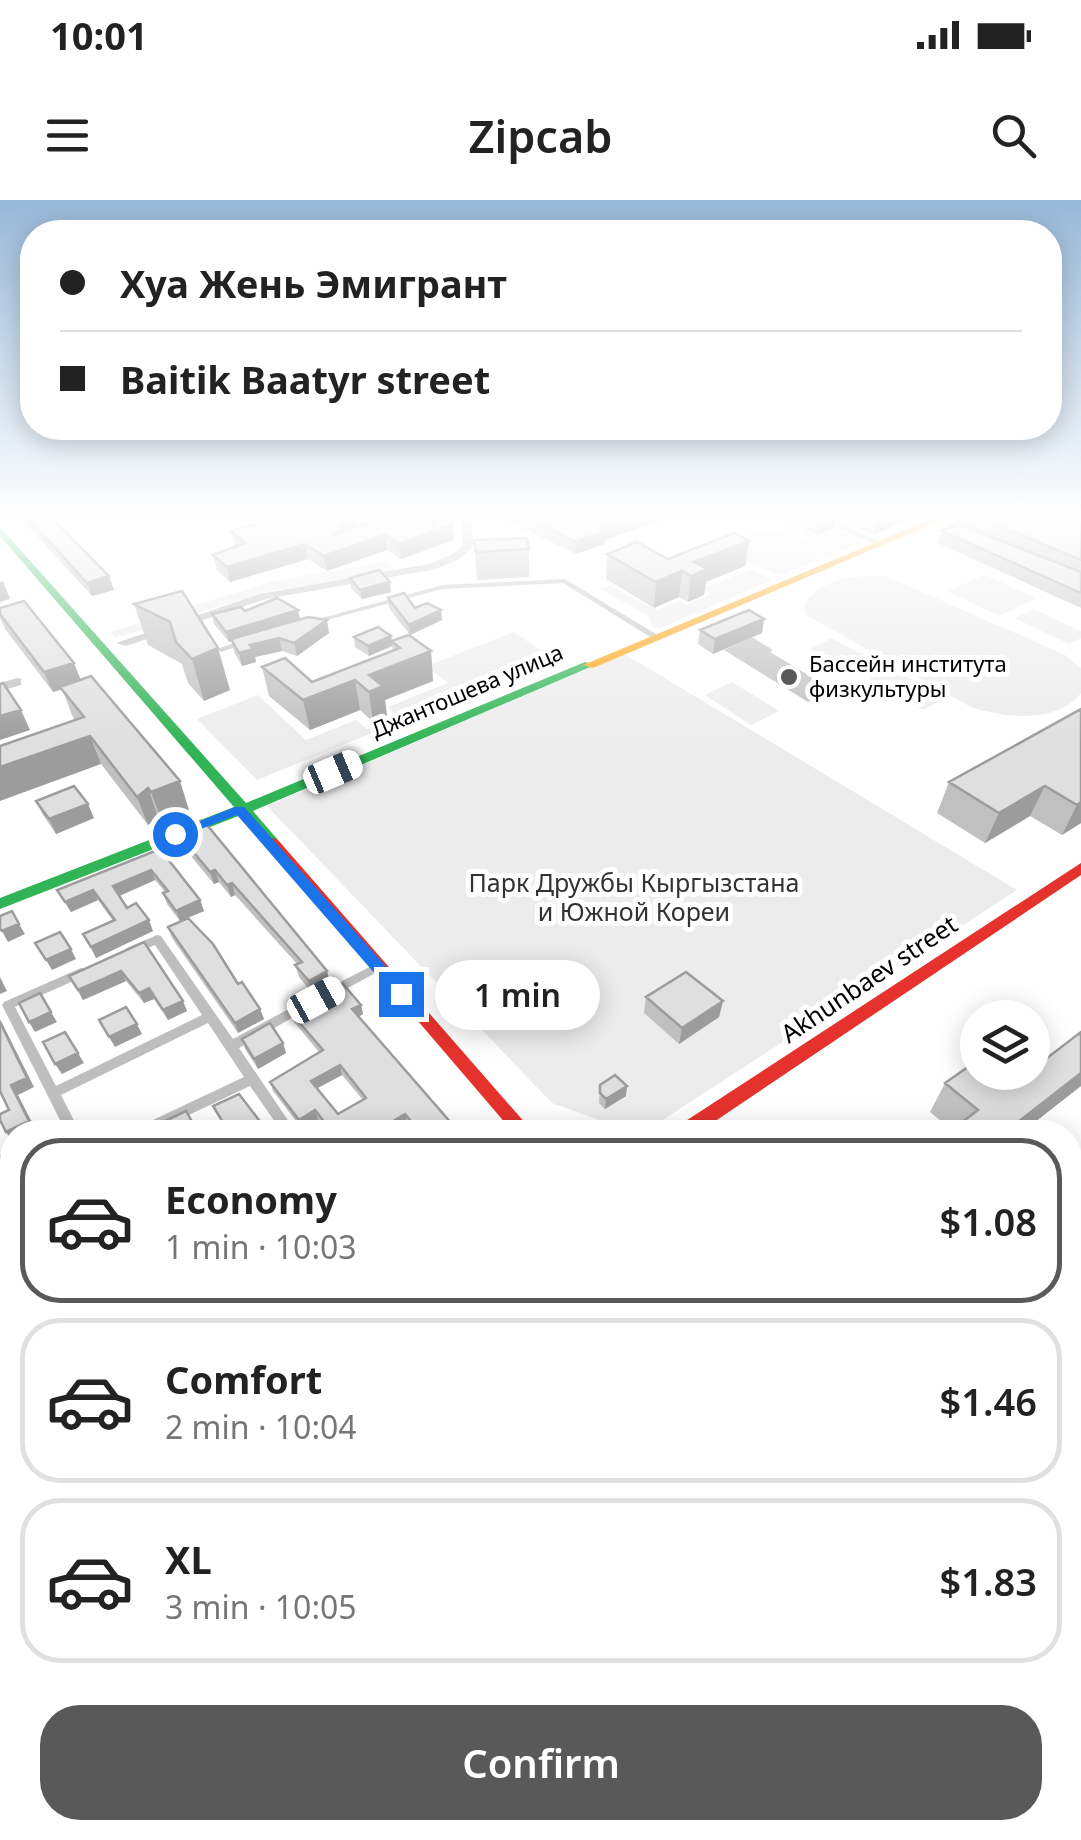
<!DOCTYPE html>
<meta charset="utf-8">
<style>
body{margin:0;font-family:"Noto Sans",sans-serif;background:#f2f2f2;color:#222;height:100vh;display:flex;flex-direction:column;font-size:38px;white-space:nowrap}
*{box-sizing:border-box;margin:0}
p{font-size:32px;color:#767676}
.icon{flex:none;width:55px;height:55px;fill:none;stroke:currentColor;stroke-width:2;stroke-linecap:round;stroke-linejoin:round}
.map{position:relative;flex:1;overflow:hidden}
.details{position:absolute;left:0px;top:920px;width:1082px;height:720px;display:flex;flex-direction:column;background:#fff;border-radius:40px 40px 0 0;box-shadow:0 5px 25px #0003}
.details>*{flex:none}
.hud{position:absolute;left:20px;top:20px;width:1042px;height:220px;border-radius:40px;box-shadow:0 5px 25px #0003;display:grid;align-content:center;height:220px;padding:0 40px;background:#fff}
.fabs{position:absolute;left:960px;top:800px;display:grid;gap:20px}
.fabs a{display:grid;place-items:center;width:90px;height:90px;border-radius:50%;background:#fff;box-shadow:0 5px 25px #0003;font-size:50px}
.end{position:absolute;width:45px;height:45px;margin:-22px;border:12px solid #1a73e8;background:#fff;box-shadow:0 0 0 5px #fff}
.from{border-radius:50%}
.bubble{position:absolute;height:70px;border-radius:35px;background:#fff;box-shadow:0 5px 25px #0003;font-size:32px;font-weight:600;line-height:70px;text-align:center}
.car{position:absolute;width:30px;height:60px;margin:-30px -15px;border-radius:12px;box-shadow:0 0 8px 2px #0007;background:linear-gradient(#fff 24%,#345 0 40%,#fff 0 76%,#345 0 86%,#fff 0)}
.hud b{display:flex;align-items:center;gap:35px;height:95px;font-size:38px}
.hud b+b{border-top:2px solid #e0e0e0}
.hud i{width:25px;height:25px;background:#222}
ul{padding:18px 0 0;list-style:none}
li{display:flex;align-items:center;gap:30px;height:165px;margin:0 20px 15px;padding:0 20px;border:5px solid #e0e0e0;border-radius:40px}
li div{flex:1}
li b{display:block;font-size:38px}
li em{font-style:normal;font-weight:600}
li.selected{border-color:#595959}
li>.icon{width:90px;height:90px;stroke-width:1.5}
.cta{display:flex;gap:20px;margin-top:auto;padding:20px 40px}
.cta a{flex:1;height:115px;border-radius:40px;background:#595959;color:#fff;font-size:40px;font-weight:600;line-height:115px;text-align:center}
.status{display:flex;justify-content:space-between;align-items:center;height:70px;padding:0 50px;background:#fff;direction:ltr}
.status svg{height:28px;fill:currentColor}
header{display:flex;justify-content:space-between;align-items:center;height:130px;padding:0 40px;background:#fff;font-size:45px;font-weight:600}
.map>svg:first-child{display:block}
.green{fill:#ececec}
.water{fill:#bfbfbf}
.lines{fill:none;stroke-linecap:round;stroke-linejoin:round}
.canal{fill:#bfbfbf;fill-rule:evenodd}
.street{fill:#bebebe;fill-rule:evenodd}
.fast{fill:#30b455;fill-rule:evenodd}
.slow{fill:#ff9f0a;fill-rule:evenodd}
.jam{fill:#e5322d;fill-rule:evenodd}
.wall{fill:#c0c0c0;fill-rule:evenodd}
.shaded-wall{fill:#9c9c9c}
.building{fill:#dfdfdf;stroke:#9c9c9c;stroke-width:2.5;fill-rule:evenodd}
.route{fill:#1a73e8}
.poi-dot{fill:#595959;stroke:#fff;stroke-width:4}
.labels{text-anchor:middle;stroke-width:10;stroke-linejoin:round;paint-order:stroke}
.far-poi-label{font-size:22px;fill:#000;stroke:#fff;text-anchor:start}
.far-street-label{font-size:22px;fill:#000;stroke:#fff}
.park-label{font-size:25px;fill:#333;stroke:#fff}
.street-label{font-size:25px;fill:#000;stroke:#fff}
</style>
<div class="status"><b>10:01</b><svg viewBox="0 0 49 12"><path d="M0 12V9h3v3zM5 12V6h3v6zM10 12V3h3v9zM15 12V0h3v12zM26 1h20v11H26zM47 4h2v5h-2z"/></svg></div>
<header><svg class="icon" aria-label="menu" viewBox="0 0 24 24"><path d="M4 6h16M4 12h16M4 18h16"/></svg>Zipcab<svg class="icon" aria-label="search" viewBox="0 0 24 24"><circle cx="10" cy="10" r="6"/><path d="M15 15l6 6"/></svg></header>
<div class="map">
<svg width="1081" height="1640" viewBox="0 0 1081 1640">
<rect width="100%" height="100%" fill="#fff"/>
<path class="green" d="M 812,316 L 864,342 L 781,375 L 739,358 L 732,339 L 770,330 L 821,344 L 779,322 L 816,337 L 832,329 Z
M 384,362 L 399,372 L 270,391 L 115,438 L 110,432 L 274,381 Z
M 752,369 L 773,380 L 663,427 L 653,428 L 648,416 L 599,388 L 610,386 L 657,410 L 680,400 L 687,405 L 710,394 L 702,389 Z
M 985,375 L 1036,398 L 999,416 L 947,391 Z
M 886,376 L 1065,455 L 1081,468 L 1081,493 C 1057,524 1004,518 971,507 L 806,415 L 804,405 C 822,377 856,375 886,376 Z
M 1034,409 L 1081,431 L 1081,438 L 1069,444 L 1015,418 Z
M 514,432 L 553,459 L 257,580 L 197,519 L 258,495 L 306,540 L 356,520 L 367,529 L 397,517 L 388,507 L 448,483 L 427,466 Z
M 831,438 L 883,465 L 862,476 L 810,449 Z
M 623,453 L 1017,690 L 644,932 L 632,932 L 552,903 L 267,606 Z
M 892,469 L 946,498 L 923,510 L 870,479 Z
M 732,482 L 779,511 L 751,525 L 705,495 Z
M 1070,1199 L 1081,1209 L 1081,1424 L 1070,1412 Z
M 921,1628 L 1009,1628 L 1019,1640 L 910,1640 Z"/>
<path class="water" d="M 752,437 L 773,450 L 770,452 L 833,490 L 808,502 L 724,450 Z"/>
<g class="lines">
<path class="canal" d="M 461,315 L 471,315 L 473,346 L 461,358 L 436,369 L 266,399 L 126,446 L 116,443 L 260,394 L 429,364 L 453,354 L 463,345 Z
M 17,478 L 21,479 L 21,485 L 0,491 L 0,483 Z"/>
<path class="street" d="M 813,315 L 823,315 L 886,345 L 879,347 Z
M 1078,315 L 1081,315 L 1081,319 L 1063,328 L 1056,326 Z
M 565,379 L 659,436 L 652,438 L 563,383 L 442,389 L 308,425 L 304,423 L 442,385 Z
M 243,440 L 250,442 L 221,452 L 217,449 Z
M 157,735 L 161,736 L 233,839 L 298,804 L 306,804 L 308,807 L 306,810 L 239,848 L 296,932 L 282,932 L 250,886 L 153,932 L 134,932 L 136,928 L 244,877 L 208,823 L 61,895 L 80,932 L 66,932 L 2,805 L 4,802 L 81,768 L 89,768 L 91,771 L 89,774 L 15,807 L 56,886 L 202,815 L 155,745 L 131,755 L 125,751 L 127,748 Z
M 377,763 L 381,764 L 383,767 L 381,770 L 333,796 L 325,796 L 323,793 L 325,790 Z
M 12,950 L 12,962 L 0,968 L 0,955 Z
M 0,1236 L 6,1238 L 12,1255 L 12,1288 L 6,1285 L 0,1269 Z"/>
<path class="fast" d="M 0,327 L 246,603 L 585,462 L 595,465 L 253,611 L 278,640 L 278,646 L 268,646 L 241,615 L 0,709 L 0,698 L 234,607 L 0,336 Z"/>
<path class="slow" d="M 941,315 L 954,315 L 593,468 L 583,465 Z"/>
<path class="jam" d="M 273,638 L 278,640 L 533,932 L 513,932 L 268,646 L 266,643 Z
M 1081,663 L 1081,675 L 699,932 L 676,932 L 678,926 Z
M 12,1393 L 12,1422 L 0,1428 L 0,1399 Z
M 1070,1544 L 1081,1549 L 1081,1585 L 1070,1580 Z"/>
</g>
<path class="wall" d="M 18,315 L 49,315 L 114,390 L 92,396 Z
M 259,315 L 361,315 L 352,329 L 453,340 L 401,359 L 387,350 L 327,371 L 308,359 L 230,382 L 217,370 L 213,355 L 235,346 L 231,331 L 261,322 Z
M 508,315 L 675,315 L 605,340 L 604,344 L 576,354 L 508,321 Z
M 772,315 L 919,315 L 873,335 L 835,317 L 833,329 L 816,335 Z
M 955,315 L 1073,315 L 1067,318 L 1076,324 L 1081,315 L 1081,408 L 938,343 L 942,331 L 1014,346 L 953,320 Z
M 474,340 L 529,349 L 529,377 L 477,380 Z
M 749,341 L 745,366 L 706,382 L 704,395 L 688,402 L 679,397 L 654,408 L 606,379 L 607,354 L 668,359 Z
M 350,378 L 390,382 L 391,392 L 362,399 L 351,388 Z
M 182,391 L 230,490 L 204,501 L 188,483 L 182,464 L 148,445 L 134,404 Z
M 388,398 L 415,408 L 441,410 L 442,420 L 410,435 L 389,408 Z
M 0,408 L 80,480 L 189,610 L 162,621 L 158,617 L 148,625 L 101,564 L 72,515 L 62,489 L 53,492 L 5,429 L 0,418 Z
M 298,410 L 300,420 L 329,433 L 297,456 L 282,451 L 255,457 L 256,462 L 242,466 L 234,452 L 232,441 L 229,442 L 214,424 L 212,414 Z
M 764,419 L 762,433 L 713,454 L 698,444 L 700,430 Z
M 391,436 L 392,441 L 431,451 L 433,481 L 385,500 L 387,516 L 373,522 L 360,510 L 310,530 L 269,496 L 262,467 L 312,482 L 393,451 L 392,446 L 369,456 L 355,447 L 354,437 Z
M 1081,509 L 1081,623 L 1062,635 L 1030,616 L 985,643 L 937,613 L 949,582 Z
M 36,601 L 94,618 L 56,634 L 43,615 Z
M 203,620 L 330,783 L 312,793 L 299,777 L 295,765 L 297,764 L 235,695 L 231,697 L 219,682 L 214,684 L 180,643 L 176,631 Z
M 160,649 L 200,700 L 204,711 L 180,721 L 167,704 L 163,693 L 165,692 L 155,680 L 119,696 L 127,708 L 153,731 L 96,758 L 83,734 L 113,721 L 98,700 L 71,712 L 57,690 Z
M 168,727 L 238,784 L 260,809 L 264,819 L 238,833 L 172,738 Z
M 144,742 L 187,811 L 168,820 L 154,799 L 144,803 L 126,781 L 83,800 L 69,776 Z
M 646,797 L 723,801 L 719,817 L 679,844 L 644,813 Z
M 361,805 L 363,814 L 358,817 L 459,932 L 414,932 L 407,923 L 390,932 L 327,932 L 318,920 L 302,929 L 273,891 L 270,882 L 319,852 L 294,822 L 291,813 ZM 342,875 L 363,900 L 338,914 L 317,888 Z
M 242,839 L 283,843 L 286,853 L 258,869 L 245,849 Z
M 1034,868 L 1081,886 L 1022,932 L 949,932 L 952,930 L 930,912 L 945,883 Z
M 600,885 L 626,896 L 605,909 L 599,903 Z
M 1070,1044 L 1081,1054 L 1081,1124 L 1070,1115 Z"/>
<path class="shaded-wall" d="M 349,315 L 361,315 L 339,349 L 336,334 Z
M 453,315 L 453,340 L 401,359 L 399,344 Z
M 642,315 L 675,315 L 605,340 L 604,344 L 576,354 L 576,342 L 601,329 Z
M 894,315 L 919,315 L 873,335 L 876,322 Z
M 835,317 L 833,329 L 816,335 L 818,323 Z
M 385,335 L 387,350 L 327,371 L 324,356 Z
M 749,341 L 745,366 L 706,382 L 704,395 L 688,402 L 691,376 L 694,362 Z
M 305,344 L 308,359 L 230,382 L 227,367 Z
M 682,371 L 679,397 L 654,408 L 656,382 Z
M 109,376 L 114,390 L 92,396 L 87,383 Z
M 3,381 L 10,399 L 0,402 L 0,382 Z
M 390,382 L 391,392 L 362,399 L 360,390 Z
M 298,410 L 300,420 L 229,442 L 226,432 Z
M 441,410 L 442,420 L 410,435 L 409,425 Z
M 764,419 L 762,433 L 713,454 L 715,439 Z
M 327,420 L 329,433 L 297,456 L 294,443 Z
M 391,436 L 392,446 L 369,456 L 368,446 Z
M 279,438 L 282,451 L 255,457 L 256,462 L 242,466 L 239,453 L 250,445 Z
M 218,448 L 230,490 L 204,501 L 192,459 Z
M 431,451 L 433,481 L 385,500 L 387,516 L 373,522 L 369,492 L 369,475 Z
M 74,463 L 82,483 L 53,492 L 44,472 Z
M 355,480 L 360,510 L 310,530 L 303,500 Z
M 21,510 L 30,530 L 0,540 L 0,516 Z
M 90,536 L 101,564 L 0,601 L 0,567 Z
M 180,581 L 189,610 L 162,621 L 151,592 Z
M 1045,586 L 1030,616 L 985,643 L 999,613 Z
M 148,588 L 158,617 L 148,625 L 137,597 Z
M 1081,602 L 1081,623 L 1062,635 L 1077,605 Z
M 88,604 L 94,618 L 56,634 L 49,619 Z
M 151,670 L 155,680 L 117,697 L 113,686 Z
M 215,670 L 219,682 L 214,684 L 210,672 Z
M 232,683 L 235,695 L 231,697 L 227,685 Z
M 93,690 L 98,700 L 71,712 L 65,702 Z
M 200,700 L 204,711 L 180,721 L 176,711 Z
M 149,720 L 153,731 L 96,758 L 91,747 Z
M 19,724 L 25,734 L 8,742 L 2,731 Z
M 71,749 L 76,759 L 52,770 L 46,760 Z
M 121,771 L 126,781 L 83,800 L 78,790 Z
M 327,771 L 330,783 L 312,793 L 309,781 Z
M 0,777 L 7,791 L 0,794 Z
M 149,788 L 154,799 L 144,803 L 139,793 Z
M 183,801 L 187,811 L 168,820 L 163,810 Z
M 723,801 L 719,817 L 679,844 L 682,828 Z
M 361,805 L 363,814 L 354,819 L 352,809 Z
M 260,809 L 264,819 L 238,833 L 235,823 Z
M 51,812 L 57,822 L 35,832 L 29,822 Z
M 0,819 L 34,887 L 18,895 L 36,930 L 32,932 L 12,932 L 12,941 L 6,932 L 11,885 Z
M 137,824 L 142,834 L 115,847 L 109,837 Z
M 283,843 L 286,853 L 258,869 L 254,859 Z
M 78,853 L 84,863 L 62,874 L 55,864 Z
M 340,865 L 342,875 L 314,890 L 311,881 Z
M 1081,873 L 1081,886 L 1022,932 L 1005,932 Z
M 627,886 L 626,896 L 605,909 L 606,899 Z
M 315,910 L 318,920 L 302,929 L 299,920 Z
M 405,914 L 407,923 L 390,932 L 384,932 L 383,927 Z
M 12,997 L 12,1010 L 0,1017 L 0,1004 Z
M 0,1088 L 5,1093 L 12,1109 L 12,1117 L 0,1091 Z
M 12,1142 L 12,1155 L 0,1162 L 0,1149 Z
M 0,1305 L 7,1324 L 0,1329 Z
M 76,1628 L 103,1628 L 107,1640 L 81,1640 Z
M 269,1628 L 279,1628 L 285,1640 L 274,1640 Z"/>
<path class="building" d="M 25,315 L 49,315 L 109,376 L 87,383 Z
M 271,315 L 349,315 L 336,334 L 392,315 L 418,315 L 433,324 L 433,315 L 452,315 L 452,325 L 399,344 L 385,335 L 324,356 L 305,344 L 227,367 L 213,355 L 245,343 L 231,331 L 276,318 Z
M 519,315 L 642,315 L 601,329 L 605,331 L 576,342 Z
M 800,315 L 832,315 L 835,317 L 818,323 Z
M 860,315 L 894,315 L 876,322 Z
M 974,315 L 1061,315 L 1081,326 L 1081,360 Z
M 958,324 L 1081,372 L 1081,393 L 942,331 Z
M 734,333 L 749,341 L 694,362 L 707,369 L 691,376 L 682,371 L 656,382 L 607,354 L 637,342 L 668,359 Z
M 527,338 L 529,349 L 476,352 L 474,340 Z
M 379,370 L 390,382 L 360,390 L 350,378 Z
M 182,391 L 218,448 L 192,459 L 176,442 L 170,422 L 134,404 Z
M 404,393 L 415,408 L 427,403 L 441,410 L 409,425 L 388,398 Z
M 277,398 L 298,410 L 226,432 L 212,414 L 241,407 L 245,411 Z
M 24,401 L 74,463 L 44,472 L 0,414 L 0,408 Z
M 749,410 L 764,419 L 715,439 L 700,430 Z
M 308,417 L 327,420 L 294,443 L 279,438 L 250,445 L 253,449 L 239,453 L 231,439 Z
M 378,427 L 391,436 L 368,446 L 354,437 Z
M 409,435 L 431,451 L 369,475 L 383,486 L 369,492 L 355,480 L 303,500 L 262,467 L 285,458 L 312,482 L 400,448 L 391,441 Z
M 91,476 L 180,581 L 151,592 L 148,588 L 137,597 L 90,536 L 0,567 L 0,546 L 84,517 L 60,487 Z
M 3,483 L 21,510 L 0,516 L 0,484 Z
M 1081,509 L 1081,602 L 1077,605 L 1045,586 L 999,613 L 949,582 Z
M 74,586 L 88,604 L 49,619 L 36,601 Z
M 203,620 L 327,771 L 309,781 L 295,765 L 302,762 L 232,683 L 227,685 L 215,670 L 210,672 L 176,631 Z
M 160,649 L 200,700 L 176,711 L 163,693 L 168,691 L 151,670 L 113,686 L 127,708 L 136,703 L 149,720 L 91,747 L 83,734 L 115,720 L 93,690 L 65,702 L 57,690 Z
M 12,711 L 19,724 L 2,731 L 0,729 L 0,716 Z
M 188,718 L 213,744 L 238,784 L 242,782 L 260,809 L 235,823 L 168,727 Z
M 60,732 L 71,749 L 46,760 L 35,743 Z
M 144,742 L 183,801 L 163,810 L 149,788 L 139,793 L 121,771 L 78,790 L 69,776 Z
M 686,772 L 723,801 L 682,828 L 646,797 Z
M 343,784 L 361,805 L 352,809 L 459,932 L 420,932 L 405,914 L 383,927 L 387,932 L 332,932 L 315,910 L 299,920 L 270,882 L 323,850 L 291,813 ZM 340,865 L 366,898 L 338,914 L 311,881 Z
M 40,793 L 51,812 L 29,822 L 19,803 Z
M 126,807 L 137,824 L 109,837 L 99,820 Z
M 0,822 L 27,878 L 11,885 L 29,921 L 6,932 L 0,920 L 0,914 L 9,910 L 0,891 Z
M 270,823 L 283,843 L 254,859 L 242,839 Z
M 65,832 L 78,853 L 55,864 L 43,842 Z
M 1081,832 L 1081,873 L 1005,932 L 949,932 L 978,910 L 945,883 L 978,860 L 978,872 L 1032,872 L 1032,867 L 1034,868 Z
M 615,875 L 627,886 L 606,899 L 600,893 L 600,885 Z
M 239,894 L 268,932 L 229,932 L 213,906 Z
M 186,911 L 198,932 L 142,932 Z
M 12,959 L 12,997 L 0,1004 L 0,965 Z
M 1070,1044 L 1081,1054 L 1081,1094 L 1070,1084 Z
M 0,1091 L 12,1117 L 12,1142 L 0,1149 Z
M 12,1171 L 12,1238 L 11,1202 L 2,1178 Z
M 72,1628 L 76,1628 L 81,1640 L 57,1640 Z
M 191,1628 L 269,1628 L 274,1640 L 196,1640 Z
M 842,1628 L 853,1628 L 863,1640 L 831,1640 Z"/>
<linearGradient id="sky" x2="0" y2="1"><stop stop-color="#97b8d8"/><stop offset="0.58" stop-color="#fff"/><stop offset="1" stop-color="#fff" stop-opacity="0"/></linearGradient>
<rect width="1081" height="544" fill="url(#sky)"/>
<path class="route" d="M 235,607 L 244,607 L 407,790 L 407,798 L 396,798 L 237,615 L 180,637 L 168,634 Z"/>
<circle class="poi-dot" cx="789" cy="477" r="10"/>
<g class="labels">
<g class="far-poi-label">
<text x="809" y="472">Бассейн института<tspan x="809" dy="25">физкультуры</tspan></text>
</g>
<g class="far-street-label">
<text transform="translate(467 491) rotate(-23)" y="8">Джантошева улица</text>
</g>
<g class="park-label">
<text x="634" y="692">Парк Дружбы Кыргызстана<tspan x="634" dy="29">и Южной Кореи</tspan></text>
</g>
<g class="street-label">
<text transform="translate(869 779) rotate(-34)" y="9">Akhunbaev street</text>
</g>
</g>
</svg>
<div class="fabs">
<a><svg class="icon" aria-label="layers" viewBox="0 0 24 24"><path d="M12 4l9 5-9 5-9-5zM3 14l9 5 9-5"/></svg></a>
</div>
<i class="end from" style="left:175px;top:634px"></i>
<i class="end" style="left:401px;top:794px"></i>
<div class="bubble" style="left:435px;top:760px;width:165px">1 min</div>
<i class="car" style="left:333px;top:572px;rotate:67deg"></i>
<i class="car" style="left:316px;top:800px;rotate:61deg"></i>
<div class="hud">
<b><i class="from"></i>Хуа Жень Эмигрант</b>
<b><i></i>Baitik Baatyr street</b>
</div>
<section class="details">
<ul>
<li class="selected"><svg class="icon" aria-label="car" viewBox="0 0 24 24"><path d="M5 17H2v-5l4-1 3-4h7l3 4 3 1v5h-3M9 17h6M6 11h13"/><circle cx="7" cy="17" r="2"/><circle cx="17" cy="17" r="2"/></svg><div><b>Economy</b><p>1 min · 10:03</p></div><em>$1.08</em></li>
<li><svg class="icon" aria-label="car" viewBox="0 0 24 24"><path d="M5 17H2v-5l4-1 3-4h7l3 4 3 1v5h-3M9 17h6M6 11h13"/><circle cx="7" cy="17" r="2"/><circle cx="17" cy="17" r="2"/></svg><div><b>Comfort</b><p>2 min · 10:04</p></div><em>$1.46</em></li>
<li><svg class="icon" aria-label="car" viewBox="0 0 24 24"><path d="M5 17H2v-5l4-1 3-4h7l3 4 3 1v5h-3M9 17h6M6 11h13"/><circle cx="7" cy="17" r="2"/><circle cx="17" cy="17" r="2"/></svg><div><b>XL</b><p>3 min · 10:05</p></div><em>$1.83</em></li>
</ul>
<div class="cta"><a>Confirm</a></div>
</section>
</div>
